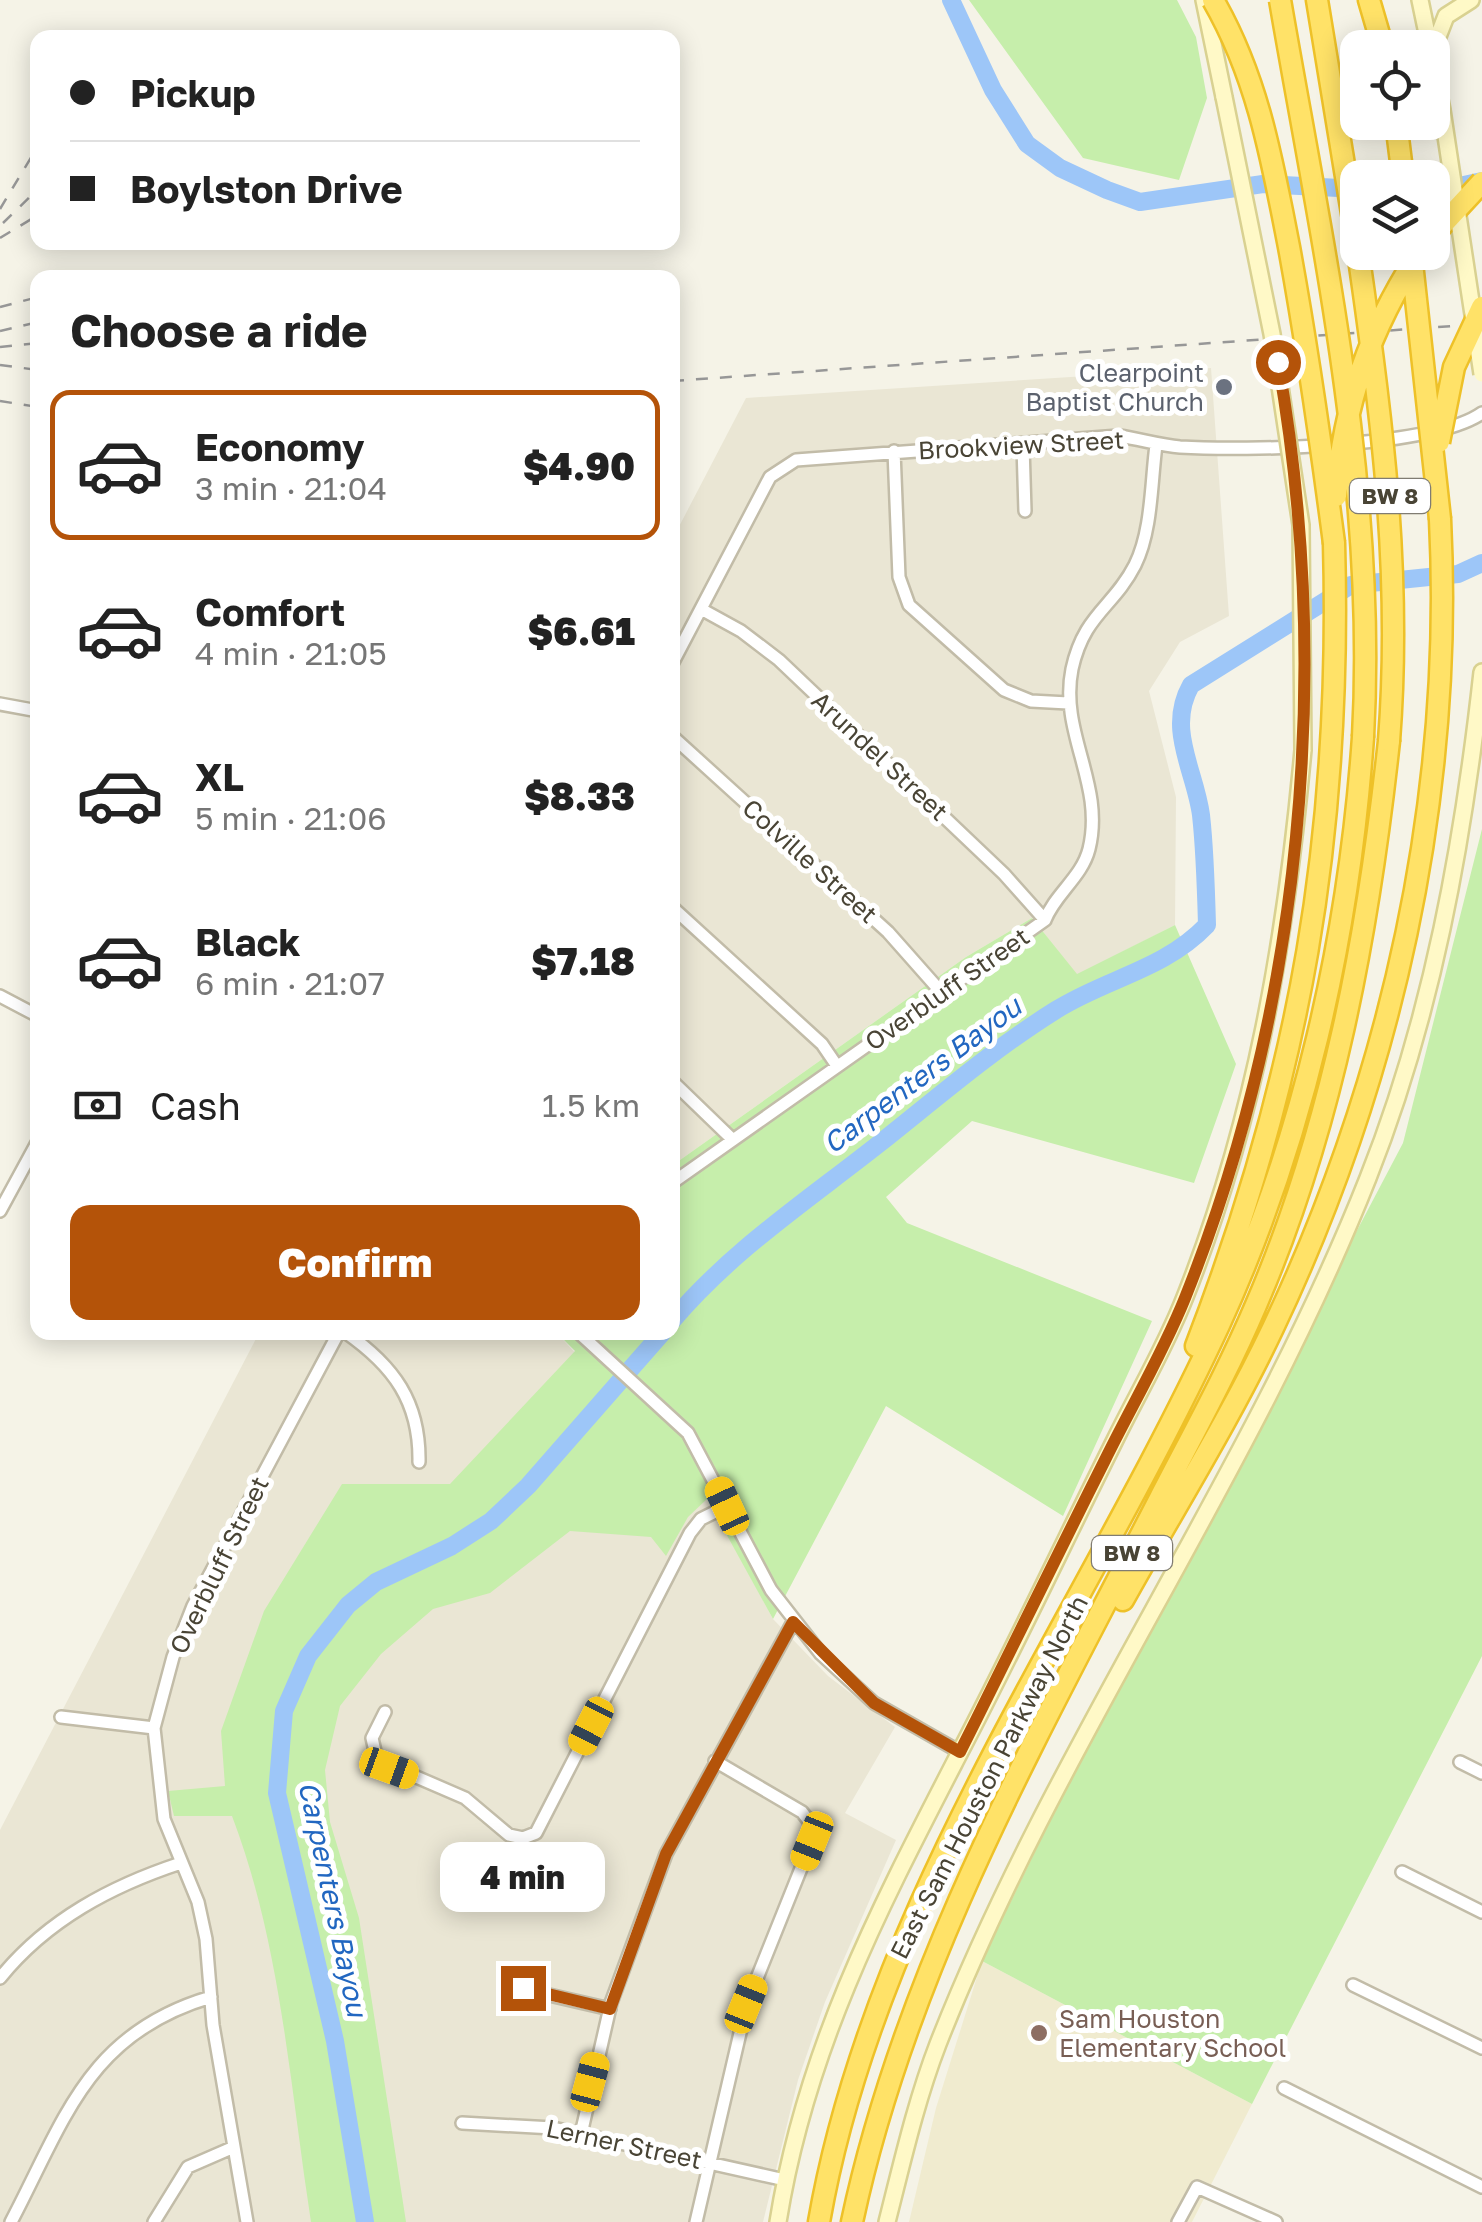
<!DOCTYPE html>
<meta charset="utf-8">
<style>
body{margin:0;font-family:"Golos Text",sans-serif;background:#f6f6f6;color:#222;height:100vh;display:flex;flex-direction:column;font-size:38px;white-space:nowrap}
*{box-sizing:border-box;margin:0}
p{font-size:32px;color:#767676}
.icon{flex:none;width:55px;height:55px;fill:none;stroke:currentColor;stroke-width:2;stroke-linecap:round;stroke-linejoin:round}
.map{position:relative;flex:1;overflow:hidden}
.details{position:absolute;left:30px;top:270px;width:650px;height:1070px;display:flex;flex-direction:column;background:#fff;border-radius:20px;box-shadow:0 5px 25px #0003}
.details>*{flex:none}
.top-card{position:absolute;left:30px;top:30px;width:650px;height:220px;border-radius:20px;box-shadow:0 5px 25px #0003;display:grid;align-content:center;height:220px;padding:0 40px;background:#fff}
.buttons{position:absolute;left:1340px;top:30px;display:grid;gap:20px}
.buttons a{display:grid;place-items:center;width:110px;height:110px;border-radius:20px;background:#fff;box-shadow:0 5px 25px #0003;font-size:50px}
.end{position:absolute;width:45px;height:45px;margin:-22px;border:12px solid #b45309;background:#fff;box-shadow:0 0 0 5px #fff}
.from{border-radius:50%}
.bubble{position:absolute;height:70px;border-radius:20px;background:#fff;box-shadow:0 5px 25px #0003;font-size:32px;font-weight:800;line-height:70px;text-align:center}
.car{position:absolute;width:30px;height:60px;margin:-30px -15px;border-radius:12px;box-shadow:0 0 8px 2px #0007;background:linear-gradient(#f5c518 24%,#345 0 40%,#f5c518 0 76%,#345 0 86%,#f5c518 0)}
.top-card b{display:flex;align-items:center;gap:35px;height:95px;font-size:38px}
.top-card b+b{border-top:2px solid #e0e0e0}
.top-card i{width:25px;height:25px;background:#222}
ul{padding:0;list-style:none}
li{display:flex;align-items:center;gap:30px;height:150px;margin:0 20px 15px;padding:0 20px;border:5px solid transparent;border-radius:20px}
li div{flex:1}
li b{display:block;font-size:38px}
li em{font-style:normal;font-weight:800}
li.current{border-color:#b45309}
li>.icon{width:90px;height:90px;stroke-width:1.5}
h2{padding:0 40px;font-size:45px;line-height:120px}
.pay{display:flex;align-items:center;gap:25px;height:110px;padding:0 40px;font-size:38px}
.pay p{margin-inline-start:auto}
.primary-button{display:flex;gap:20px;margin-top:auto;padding:20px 40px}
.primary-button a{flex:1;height:115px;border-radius:20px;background:#b45309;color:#fff;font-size:40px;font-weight:800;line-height:115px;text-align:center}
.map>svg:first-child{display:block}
.residential{fill:#eae6d4}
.education{fill:#f0ebcf}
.green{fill:#c6eeab}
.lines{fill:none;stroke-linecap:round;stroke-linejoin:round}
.river{stroke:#9dc6f8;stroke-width:18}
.street-casing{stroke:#c2bca8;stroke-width:16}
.secondary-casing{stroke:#d9d191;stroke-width:20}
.highway-casing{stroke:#eec128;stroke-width:25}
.street{stroke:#fff;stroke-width:11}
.secondary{stroke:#fff9c7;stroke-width:15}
.highway{stroke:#ffe268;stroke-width:20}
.rail{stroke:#979797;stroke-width:2.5;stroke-dasharray:12 12;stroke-linecap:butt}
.secondary-bridge-casing{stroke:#d9d191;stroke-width:20;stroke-linecap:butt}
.highway-bridge-casing{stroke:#eec128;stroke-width:25;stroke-linecap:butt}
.secondary-bridge{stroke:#fff9c7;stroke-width:15}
.highway-bridge{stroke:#ffe268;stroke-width:20}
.route{stroke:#b45309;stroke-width:12}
.worship-dot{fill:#6b7280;stroke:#fff;stroke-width:4}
.education-dot{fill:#8d6e63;stroke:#fff;stroke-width:4}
.labels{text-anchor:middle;stroke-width:10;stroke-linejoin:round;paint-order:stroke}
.shield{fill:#fff;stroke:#807c72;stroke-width:2.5}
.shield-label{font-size:22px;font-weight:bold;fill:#494435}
.worship-label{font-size:25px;fill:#5b616d;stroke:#fff;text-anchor:end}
.street-label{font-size:25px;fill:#494435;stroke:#fff}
.education-label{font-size:25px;fill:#785e54;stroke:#fff;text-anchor:start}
.water-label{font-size:28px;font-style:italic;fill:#2267c1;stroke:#fff}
</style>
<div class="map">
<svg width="1482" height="2222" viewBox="0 0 1482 2222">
<rect width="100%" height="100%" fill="#f5f3e7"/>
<path class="residential" d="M 1211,368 L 1229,616 L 1180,642 L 1149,691 L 1176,797 L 1175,925 L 1077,975 L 1032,918 L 966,957 L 673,1165 L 672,540 L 746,398 Z
M 259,1333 L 557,1333 L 708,1498 L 773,1619 L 828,1676 L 895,1727 L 845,1813 L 896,1840 L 825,2002 L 798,2080 L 763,2222 L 0,2222 L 0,1830 Z"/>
<path class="education" d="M 982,1961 L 1252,2104 L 1192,2222 L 909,2222 L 936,2108 Z"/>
<path class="green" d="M 969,0 L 1177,0 L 1196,37 L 1207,98 L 1179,180 L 1083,158 Z
M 1482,829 L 1482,1656 L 1252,2104 L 982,1961 L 1088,1742 L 1403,1143 Z
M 1032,918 L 1077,974 L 1175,925 L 1236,1064 L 1194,1183 L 972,1121 L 886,1197 L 907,1223 L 1152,1321 L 1063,1516 L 886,1406 L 773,1619 L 707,1499 L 688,1517 L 666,1556 L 651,1537 L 570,1531 L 490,1593 L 433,1609 L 381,1654 L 340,1706 L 325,1770 L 330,1822 L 359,1918 L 406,2222 L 311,2222 C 290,2087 281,1944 232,1816 L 174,1816 L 168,1791 L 225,1786 L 221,1731 L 264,1611 L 342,1484 L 450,1484 L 575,1351 L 557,1333 L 672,1332 L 673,1165 L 966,957 Z"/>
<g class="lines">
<path class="river" d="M 951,0 L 993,90 L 1027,144 L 1060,168 L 1107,190 L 1140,202 L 1263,184 L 1358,189
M 1432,192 L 1482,181
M 672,1321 C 732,1250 808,1200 880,1143 C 938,1097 992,1050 1056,1010 C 1107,978 1164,970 1207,925 C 1206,888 1205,851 1201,815 C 1195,770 1166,729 1191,685 L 1351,585 L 1458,574 L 1482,563
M 365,2222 L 335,2041 L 277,1793 L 284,1711 L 308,1656 L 348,1605 L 376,1582 L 452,1546 L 491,1521 L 528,1486 L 663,1332"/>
<g class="street-casing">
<path id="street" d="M 1023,446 L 1025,511
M 894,451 L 899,577 L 909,605 L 1004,690 L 1031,701 L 1068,703
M 701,609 L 741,631 L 779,660 L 1004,874 L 1045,920
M 672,664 L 770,477 L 796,460 L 1119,436 C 1140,439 1159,445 1180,447 C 1243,451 1433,448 1482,413
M 0,704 L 38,711
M 672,736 L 888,932 L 942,993
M 672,907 L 822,1044 L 837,1066
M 0,996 L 38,1016
M 672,1081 L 732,1139
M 672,1183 L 1045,920 C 1055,894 1082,877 1089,849 C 1105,784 1059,733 1072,669 C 1084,614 1113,608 1135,565 C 1152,531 1151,483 1156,445
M 0,1211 L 38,1141
M 345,1332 C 394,1366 420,1402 419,1462
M 578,1332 L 688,1433 L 771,1590 L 821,1654 L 874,1703 L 960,1752
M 385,1712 L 372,1738 L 377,1760 L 465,1798 L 509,1835 L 523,1838 L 536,1833 L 690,1533 L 701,1519 L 727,1506
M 61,1717 L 154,1728
M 1460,1762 L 1482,1773
M 1402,1872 L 1482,1912
M 0,1978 C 47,1920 111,1886 181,1863
M 1353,1985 L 1482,2048
M 523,1989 L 610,2009
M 1284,2088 L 1482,2187
M 462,2123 L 553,2128 L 785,2180
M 581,2134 L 611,2003 L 666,1854 L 793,1622
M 11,2222 C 65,2119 88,2033 211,1997
M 154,2222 L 188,2167 L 234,2147
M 247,2222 L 213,2025 L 206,1939 L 198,1902 L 164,1819 L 154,1728 L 173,1657 L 193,1606 L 339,1332
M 696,2222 L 747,2003 L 812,1841 L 812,1825 L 802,1812 L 715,1761
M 1178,2222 L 1197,2187 L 1276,2222"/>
</g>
<g class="secondary-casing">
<path id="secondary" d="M 1204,0 L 1224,97
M 1420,0 L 1430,48
M 1432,52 L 1446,16 L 1471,0
M 1432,59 L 1442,110
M 778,2222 C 806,2047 880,1907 960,1752 C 1014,1649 1063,1544 1115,1440 C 1138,1393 1166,1346 1185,1297 C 1255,1121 1286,938 1303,750
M 887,2222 C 902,2163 916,2101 938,2044 C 1055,1745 1250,1477 1368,1178 C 1432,1017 1463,844 1482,672"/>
</g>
<g class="highway-casing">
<path id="highway" d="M 1317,0 L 1358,250
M 1369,0 L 1383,48
M 1396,122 L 1403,178
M 1196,1346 C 1301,1074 1342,833 1334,543
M 1123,1600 C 1173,1510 1229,1421 1273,1328 C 1392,1077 1454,797 1440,519
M 819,2222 C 875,1899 1083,1619 1219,1325 C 1303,1142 1349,938 1363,737
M 852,2222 C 907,1963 1040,1732 1160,1498 C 1193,1434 1228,1371 1256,1305 C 1333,1126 1368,934 1389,741"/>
</g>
<use href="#street" class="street"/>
<use href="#secondary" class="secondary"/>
<use href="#highway" class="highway"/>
<path class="rail" d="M 0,209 L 38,146
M 3,223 L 38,189
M 0,238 L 38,215
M 0,307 L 38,297
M 0,331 L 38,322
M 0,347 L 38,343
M 0,365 L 38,370
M 672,381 L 1482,324
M 0,401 L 38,407"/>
<g class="secondary-bridge-casing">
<path id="secondary-bridge" d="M 1224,97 L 1272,334 L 1301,525 L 1303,750
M 1442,110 L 1482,374"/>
</g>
<g class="highway-bridge-casing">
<path id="highway-bridge" d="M 1213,0 C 1258,78 1272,160 1289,247 C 1307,345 1321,444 1334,543
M 1280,0 C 1322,244 1377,489 1363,737
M 1432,236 L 1482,182
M 1358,252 C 1382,416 1402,575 1389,741
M 1412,263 L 1440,519
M 1439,442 L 1454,367 L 1482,307
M 1336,496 C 1344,404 1369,329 1420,252"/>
</g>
<use href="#secondary-bridge" class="secondary-bridge"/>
<use href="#highway-bridge" class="highway-bridge"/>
</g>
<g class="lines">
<path class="route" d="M 523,1988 L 610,2009 L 666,1854 L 793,1622 L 874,1703 L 960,1752 C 1009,1655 1056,1557 1105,1460 C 1131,1407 1163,1353 1185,1298 C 1302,1005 1333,673 1278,362"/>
</g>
<circle class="worship-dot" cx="1224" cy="387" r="10"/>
<circle class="education-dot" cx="1039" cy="2033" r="10"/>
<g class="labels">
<g class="shield">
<rect x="1350" y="479" width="80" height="34" rx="8"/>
<rect x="1092" y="1536" width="80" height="34" rx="8"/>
</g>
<g class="shield-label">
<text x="1390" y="504">BW 8</text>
<text x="1132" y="1561">BW 8</text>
</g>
<g class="worship-label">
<text x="1204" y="382">Clearpoint<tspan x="1204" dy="29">Baptist Church</tspan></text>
</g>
<g class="street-label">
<text transform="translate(1021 445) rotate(-3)" y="9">Brookview Street</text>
<text transform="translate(880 756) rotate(43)" y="9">Arundel Street</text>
<text transform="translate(810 861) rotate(42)" y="9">Colville Street</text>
<text transform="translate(947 989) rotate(-35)" y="9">Overbluff Street</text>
<text transform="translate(219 1565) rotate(-64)" y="9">Overbluff Street</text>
<text transform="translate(989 1777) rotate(-63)" y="9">East Sam Houston Parkway North</text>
<text transform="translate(624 2144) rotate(12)" y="9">Lerner Street</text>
</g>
<g class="education-label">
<text x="1059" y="2028">Sam Houston<tspan x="1059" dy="29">Elementary School</tspan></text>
</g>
<g class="water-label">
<text transform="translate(922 1075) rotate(-37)" y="10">Carpenters Bayou</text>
<text transform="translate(333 1899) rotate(78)" y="10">Carpenters Bayou</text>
</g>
</g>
</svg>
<div class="buttons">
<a><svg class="icon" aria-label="locate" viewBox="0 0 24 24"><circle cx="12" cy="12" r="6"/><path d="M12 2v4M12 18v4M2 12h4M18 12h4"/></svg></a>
<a><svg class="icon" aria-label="layers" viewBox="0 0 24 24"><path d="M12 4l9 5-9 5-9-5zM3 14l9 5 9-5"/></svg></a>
</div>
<i class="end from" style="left:1278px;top:362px"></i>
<i class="end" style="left:523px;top:1988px"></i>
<div class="bubble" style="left:440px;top:1842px;width:165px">4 min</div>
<i class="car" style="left:727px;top:1506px;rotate:335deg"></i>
<i class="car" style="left:591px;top:1726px;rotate:207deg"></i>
<i class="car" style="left:389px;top:1768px;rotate:110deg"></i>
<i class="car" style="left:812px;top:1841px;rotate:202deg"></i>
<i class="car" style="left:746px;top:2004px;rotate:22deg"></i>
<i class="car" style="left:590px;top:2082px;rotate:15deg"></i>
<div class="top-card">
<b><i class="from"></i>Pickup</b>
<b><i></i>Boylston Drive</b>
</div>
<section class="details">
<h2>Choose a ride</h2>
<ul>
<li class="current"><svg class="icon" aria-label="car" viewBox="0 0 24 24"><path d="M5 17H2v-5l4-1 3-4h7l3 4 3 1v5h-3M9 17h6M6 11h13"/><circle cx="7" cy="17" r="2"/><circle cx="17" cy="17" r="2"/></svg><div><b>Economy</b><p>3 min · 21:04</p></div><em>$4.90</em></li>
<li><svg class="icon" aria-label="car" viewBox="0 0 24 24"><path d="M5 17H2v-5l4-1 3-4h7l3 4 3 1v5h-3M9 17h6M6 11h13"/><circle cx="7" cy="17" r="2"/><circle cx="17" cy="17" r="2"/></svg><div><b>Comfort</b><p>4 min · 21:05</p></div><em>$6.61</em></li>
<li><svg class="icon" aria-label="car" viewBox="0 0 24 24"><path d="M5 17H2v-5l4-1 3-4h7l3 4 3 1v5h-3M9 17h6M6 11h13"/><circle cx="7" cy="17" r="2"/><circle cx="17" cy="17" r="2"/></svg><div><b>XL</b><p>5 min · 21:06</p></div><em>$8.33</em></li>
<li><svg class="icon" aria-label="car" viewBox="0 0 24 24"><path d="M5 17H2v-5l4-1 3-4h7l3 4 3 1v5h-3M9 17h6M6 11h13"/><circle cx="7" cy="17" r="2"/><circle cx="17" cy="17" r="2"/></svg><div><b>Black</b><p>6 min · 21:07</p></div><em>$7.18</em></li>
</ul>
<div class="pay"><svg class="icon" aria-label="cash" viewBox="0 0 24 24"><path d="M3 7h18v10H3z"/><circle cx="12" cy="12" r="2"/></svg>Cash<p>1.5 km</p></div>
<div class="primary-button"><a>Confirm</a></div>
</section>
</div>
